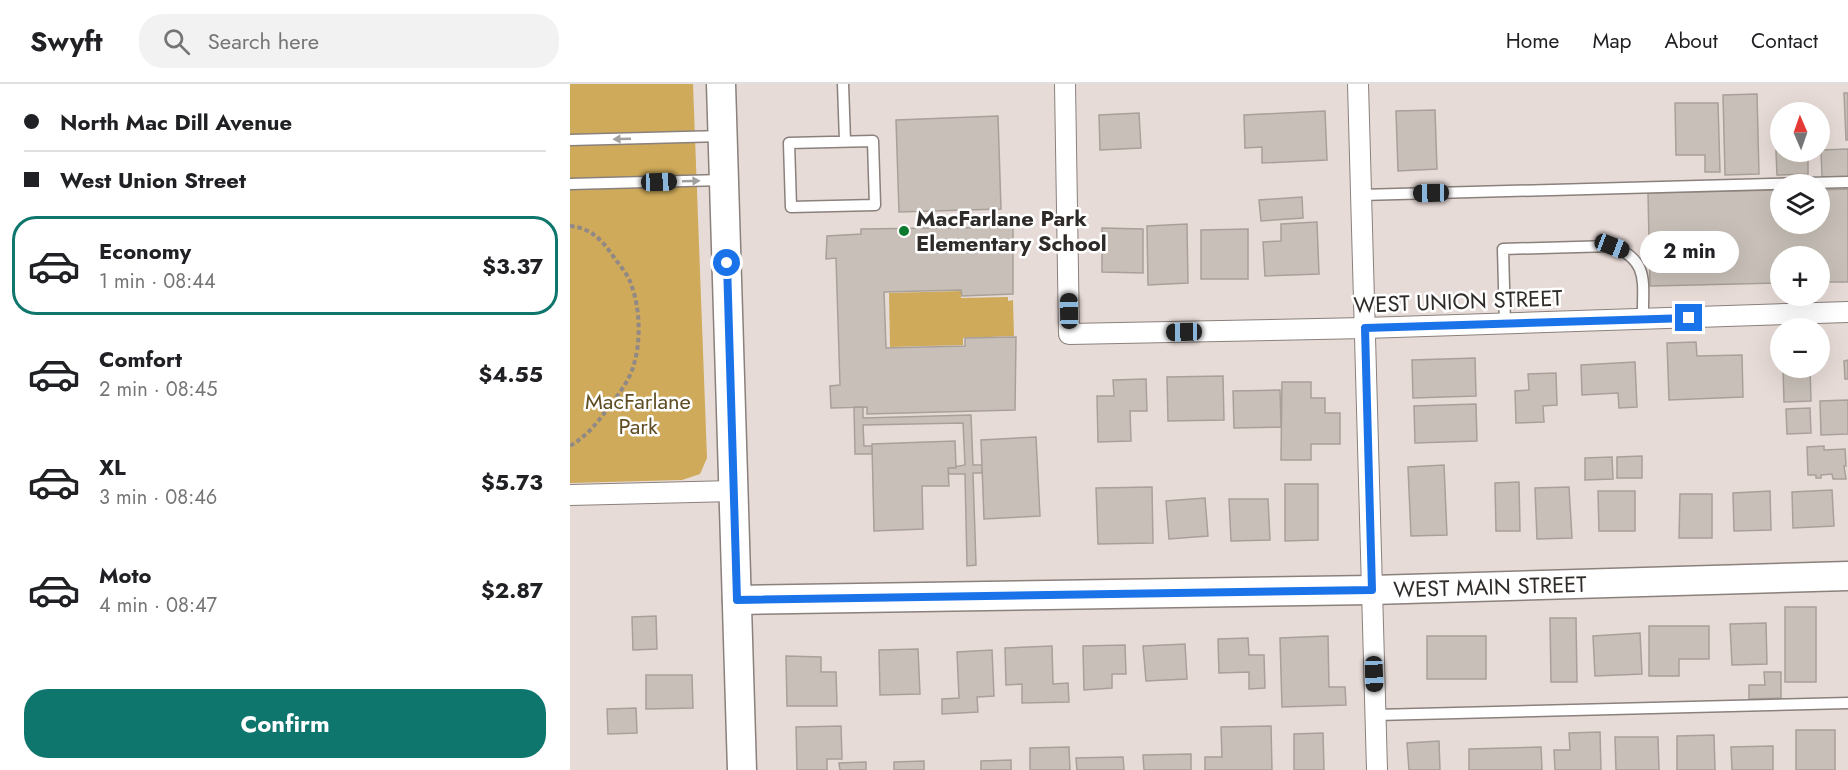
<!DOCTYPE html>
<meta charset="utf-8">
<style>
body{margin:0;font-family:Jost,sans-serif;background:#f2f2f2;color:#202124;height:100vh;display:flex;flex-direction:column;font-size:22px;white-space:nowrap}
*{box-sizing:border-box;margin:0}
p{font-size:20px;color:#757577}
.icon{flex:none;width:33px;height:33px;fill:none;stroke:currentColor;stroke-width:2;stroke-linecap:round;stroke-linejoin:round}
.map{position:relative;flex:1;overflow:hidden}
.details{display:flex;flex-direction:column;background:#fff;width:570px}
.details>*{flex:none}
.guide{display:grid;align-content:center;height:132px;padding:0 24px;background:#fff}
.needle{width:39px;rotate:358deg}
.controls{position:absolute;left:1200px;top:18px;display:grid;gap:12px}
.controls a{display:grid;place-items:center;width:60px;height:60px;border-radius:50%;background:#fff;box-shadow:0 6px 24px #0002;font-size:30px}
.end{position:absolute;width:27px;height:27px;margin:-14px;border:8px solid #1a73e8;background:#fff;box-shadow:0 0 0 3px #fff}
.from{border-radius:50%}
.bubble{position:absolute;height:42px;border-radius:21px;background:#fff;box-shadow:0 6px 24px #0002;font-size:20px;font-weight:700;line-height:42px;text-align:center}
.car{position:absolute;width:18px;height:36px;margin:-18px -9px;border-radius:8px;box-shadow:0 0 4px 2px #0007;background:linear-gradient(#222 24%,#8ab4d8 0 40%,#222 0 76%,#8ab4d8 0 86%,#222 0)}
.guide b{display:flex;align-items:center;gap:21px;height:57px;font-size:22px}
.guide b+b{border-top:2px solid #e0e0e0}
.guide i{width:15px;height:15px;background:#202124}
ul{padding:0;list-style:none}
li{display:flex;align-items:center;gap:18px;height:99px;margin:0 12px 9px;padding:0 12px;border:3px solid transparent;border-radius:24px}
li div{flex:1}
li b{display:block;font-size:22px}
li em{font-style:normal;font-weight:700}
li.selected{border-color:#0f766e}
li>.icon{width:54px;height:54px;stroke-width:1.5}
.cta{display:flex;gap:12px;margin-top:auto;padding:12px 24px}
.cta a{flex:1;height:69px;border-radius:24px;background:#0f766e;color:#fff;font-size:24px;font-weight:700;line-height:69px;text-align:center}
header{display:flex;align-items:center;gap:36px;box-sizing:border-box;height:84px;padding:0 30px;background:#fff;border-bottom:2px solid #e0e0e0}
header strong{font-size:28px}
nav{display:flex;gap:33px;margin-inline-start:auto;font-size:21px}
.search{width:420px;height:54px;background:#f2f2f2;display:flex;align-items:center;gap:15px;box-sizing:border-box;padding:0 21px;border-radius:24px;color:#757577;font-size:22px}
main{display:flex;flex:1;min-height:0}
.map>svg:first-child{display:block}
.green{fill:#cfaa5a}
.building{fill:#c8c0b8;stroke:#a8a099;stroke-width:1.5}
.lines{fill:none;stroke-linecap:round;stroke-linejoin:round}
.lane-casing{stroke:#8a807c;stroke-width:13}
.street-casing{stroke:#8a807c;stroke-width:22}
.secondary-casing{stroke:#8a807c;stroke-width:31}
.path{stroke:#918986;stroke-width:4;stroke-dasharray:4.5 3;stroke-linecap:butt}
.lane{stroke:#fff;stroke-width:10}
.street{stroke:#fff;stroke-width:20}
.secondary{stroke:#fff;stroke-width:28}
.oneway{fill:#a1a09f}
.route{stroke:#1a73e8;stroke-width:8}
.poi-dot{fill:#09792e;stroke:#fff;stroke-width:2}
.labels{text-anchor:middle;stroke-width:5;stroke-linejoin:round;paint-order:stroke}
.poi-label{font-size:22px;font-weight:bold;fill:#2f2b29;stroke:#fff;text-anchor:start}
.street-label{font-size:22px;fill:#2f2b29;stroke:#fff}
.park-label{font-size:22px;fill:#5f4d24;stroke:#fff}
</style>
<header>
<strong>Swyft</strong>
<div class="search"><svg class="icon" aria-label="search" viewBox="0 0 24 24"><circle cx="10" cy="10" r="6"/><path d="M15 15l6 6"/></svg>Search here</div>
<nav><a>Home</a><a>Map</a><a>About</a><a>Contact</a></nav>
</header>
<main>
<section class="details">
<div class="guide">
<b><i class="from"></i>North Mac Dill Avenue</b>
<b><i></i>West Union Street</b>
</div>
<ul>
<li class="selected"><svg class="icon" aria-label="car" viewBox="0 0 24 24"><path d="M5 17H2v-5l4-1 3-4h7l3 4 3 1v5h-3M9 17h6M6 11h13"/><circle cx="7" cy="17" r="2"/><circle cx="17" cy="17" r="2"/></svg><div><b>Economy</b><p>1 min · 08:44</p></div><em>$3.37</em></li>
<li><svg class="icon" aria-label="car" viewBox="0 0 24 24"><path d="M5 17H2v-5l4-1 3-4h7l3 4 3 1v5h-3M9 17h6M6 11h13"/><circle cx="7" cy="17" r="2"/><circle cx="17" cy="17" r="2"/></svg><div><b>Comfort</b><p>2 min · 08:45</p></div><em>$4.55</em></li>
<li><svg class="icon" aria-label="car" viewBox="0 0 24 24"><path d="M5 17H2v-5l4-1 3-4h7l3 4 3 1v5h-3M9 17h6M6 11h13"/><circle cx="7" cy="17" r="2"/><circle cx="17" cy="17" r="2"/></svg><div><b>XL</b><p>3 min · 08:46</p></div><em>$5.73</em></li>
<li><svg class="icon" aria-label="car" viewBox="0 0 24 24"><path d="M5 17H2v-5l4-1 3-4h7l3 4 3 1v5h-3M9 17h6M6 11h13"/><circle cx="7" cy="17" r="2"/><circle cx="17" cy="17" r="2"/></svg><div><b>Moto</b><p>4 min · 08:47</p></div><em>$2.87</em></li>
</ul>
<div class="cta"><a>Confirm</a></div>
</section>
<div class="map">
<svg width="1278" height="686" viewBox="0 0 1278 686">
<rect width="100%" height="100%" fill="#e7dbd7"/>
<path class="green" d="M 0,0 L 123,0 L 137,374 L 130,390 L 112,396 L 0,399 Z
M 391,207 L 391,214 L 438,213 L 438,217 L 443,216 L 444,252 L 393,254 L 393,261 L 320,263 L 319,209 Z"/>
<path class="building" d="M 1274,9 L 1278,9 L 1278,56 L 1276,56 Z
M 1187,10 L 1189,90 L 1155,91 L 1153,11 Z
M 1105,19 L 1148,19 L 1150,88 L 1135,88 L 1135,71 L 1106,71 Z
M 865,26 L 867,85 L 828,87 L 826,27 Z
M 755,27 L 757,76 L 692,79 L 692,63 L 675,64 L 674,31 Z
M 569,29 L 571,64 L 530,66 L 529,31 Z
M 428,32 L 431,125 L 329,128 L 326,36 Z
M 1205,44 L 1210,44 L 1210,68 L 1238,68 L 1238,90 L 1207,91 Z
M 1278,65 L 1278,93 L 1252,93 L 1251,66 Z
M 1278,105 L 1278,198 L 1250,198 L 1250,172 L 1210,172 L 1210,199 L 1080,202 L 1078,109 L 1210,106 L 1210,140 L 1250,140 L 1250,106 Z
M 732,113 L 733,134 L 691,137 L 689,116 Z
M 747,138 L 749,190 L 695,192 L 693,158 L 711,157 L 711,140 Z
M 617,140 L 618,199 L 578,201 L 577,142 Z
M 443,143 L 443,210 L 392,212 L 391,206 L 314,208 L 316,264 L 395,262 L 395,254 L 446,253 L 445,326 L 297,330 L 297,323 L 261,324 L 260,302 L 270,301 L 266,174 L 256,175 L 257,152 L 291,150 L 291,145 Z
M 532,144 L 573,145 L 573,189 L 532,188 Z
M 678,145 L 678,195 L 631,195 L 631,146 Z
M 1126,258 L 1127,272 L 1172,271 L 1173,313 L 1099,316 L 1097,259 Z
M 905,274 L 906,312 L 843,314 L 842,276 Z
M 1278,276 L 1278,295 L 1275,295 L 1274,277 Z
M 1065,278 L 1067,323 L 1049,324 L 1048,309 L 1012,311 L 1011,281 Z
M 1213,284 L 1240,284 L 1241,317 L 1214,318 Z
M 986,289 L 987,321 L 973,322 L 974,338 L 946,339 L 945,307 L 959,306 L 958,290 Z
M 653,292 L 654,336 L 598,337 L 597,293 Z
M 576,295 L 577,327 L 560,327 L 561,357 L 528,358 L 527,312 L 544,312 L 543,296 Z
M 712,298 L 741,298 L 741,314 L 755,314 L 755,329 L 770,329 L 770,360 L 741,360 L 741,376 L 711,376 Z
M 710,306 L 711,343 L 664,344 L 663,307 Z
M 1278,316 L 1278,350 L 1251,351 L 1250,317 Z
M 906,320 L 907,357 L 845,359 L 844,322 Z
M 284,323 L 293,323 L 293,334 L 401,331 L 403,381 L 412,381 L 412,389 L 403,389 L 406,481 L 397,482 L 395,390 L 379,390 L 378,384 L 395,381 L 393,339 L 293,341 L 294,362 L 302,362 L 302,370 L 285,370 Z
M 1240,324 L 1241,349 L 1217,350 L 1216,325 Z
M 466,353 L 470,432 L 414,435 L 411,356 Z
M 385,357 L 386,384 L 378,384 L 379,402 L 352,402 L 353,445 L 304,447 L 302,360 Z
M 1254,362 L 1254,366 L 1275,365 L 1276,382 L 1274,382 L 1276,395 L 1263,395 L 1262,390 L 1251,391 L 1251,394 L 1246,394 L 1246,391 L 1238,391 L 1237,363 Z
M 1072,372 L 1072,394 L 1047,394 L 1047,373 Z
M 1042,373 L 1043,395 L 1015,396 L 1015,374 Z
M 874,381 L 877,451 L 841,452 L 838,383 Z
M 949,398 L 950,447 L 926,447 L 925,399 Z
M 715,400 L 748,400 L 748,456 L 715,457 Z
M 582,403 L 583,459 L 528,460 L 526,404 Z
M 999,403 L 1002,454 L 967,455 L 965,404 Z
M 1262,406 L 1264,442 L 1223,444 L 1222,408 Z
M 1028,407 L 1065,407 L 1065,447 L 1029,447 Z
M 1200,407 L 1201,446 L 1164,447 L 1163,409 Z
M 1110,410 L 1142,410 L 1142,454 L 1109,454 Z
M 635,414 L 638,452 L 599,455 L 596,417 Z
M 659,415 L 698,415 L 700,456 L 661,457 Z
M 1215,523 L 1246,523 L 1246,598 L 1215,598 Z
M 86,532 L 87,565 L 63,566 L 62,533 Z
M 980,534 L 1006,534 L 1007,598 L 981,598 Z
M 1196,539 L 1197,580 L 1162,581 L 1160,540 Z
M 1079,542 L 1139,542 L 1139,575 L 1109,575 L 1109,592 L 1079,592 Z
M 1070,549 L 1072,590 L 1025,592 L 1023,552 Z
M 758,552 L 759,603 L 775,603 L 776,621 L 712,623 L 710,554 Z
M 857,552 L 916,552 L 916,595 L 857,595 Z
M 678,554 L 679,571 L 694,571 L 695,604 L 679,605 L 679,588 L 649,589 L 648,555 Z
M 615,560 L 617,595 L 576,597 L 573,562 Z
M 555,561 L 556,590 L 542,590 L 542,604 L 514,606 L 513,562 Z
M 482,562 L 483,600 L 498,599 L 499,618 L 452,619 L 452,600 L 436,601 L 435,564 Z
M 348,565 L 350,610 L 310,611 L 309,566 Z
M 422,566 L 424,612 L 407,613 L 408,628 L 372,630 L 372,615 L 389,614 L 387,568 Z
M 216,572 L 251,573 L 251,588 L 266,588 L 267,622 L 217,622 Z
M 1194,588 L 1211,588 L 1211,614 L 1179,615 L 1179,601 L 1195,601 Z
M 76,591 L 122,591 L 123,624 L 76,625 Z
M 66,624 L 67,649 L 38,650 L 37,625 Z
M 271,642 L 272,675 L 257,675 L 257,686 L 227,686 L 226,643 Z
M 701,642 L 702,686 L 635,686 L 635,673 L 652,673 L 651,643 Z
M 1226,646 L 1265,646 L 1265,686 L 1226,686 Z
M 1030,648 L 1031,686 L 985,686 L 984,666 L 1000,666 L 999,649 Z
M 753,649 L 754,686 L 724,686 L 724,650 Z
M 1144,651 L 1145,686 L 1107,686 L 1107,652 Z
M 1045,653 L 1088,653 L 1089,686 L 1046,686 Z
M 869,657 L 870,686 L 839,686 L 837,659 Z
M 1203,662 L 1203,686 L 1162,686 L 1161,663 Z
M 499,663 L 500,686 L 460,686 L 460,664 Z
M 971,663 L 972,686 L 899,686 L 899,665 Z
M 621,670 L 621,686 L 574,686 L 573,671 Z
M 553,673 L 554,686 L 507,686 L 506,674 Z
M 441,676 L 441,686 L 411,686 L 411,677 Z
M 354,677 L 354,686 L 324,686 L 324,678 Z
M 296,678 L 296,686 L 270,686 L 269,679 Z"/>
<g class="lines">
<g class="lane-casing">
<path id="lane" d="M 273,0 L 275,57
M 0,56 L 153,52
M 303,57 L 305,121 L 221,123 L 219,59 Z
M 0,100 L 153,96
M 791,111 L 1278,98
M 935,240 L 933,165 L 1042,162 C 1081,177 1072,200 1073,235
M 806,631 L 1278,619"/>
</g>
<g class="street-casing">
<path id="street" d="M 495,0 L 499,250 L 795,244 L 1278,228
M 788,0 L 807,686
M 0,411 L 164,407"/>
</g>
<g class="secondary-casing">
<g id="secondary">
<path d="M 151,0 L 172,686"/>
<path id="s1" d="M 167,516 L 802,506 L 1278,492"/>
</g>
</g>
<path class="path" d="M 0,142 C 21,144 32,156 43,172 C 50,182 59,191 62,203 C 70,225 71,257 64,280 C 60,296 48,311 39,323 C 27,339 17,352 0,362"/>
<use href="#lane" class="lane"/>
<use href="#street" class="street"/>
<use href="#secondary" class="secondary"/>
</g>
<defs><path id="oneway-solid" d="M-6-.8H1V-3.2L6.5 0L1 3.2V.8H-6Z" transform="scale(1.5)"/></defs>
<g class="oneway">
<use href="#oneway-solid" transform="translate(52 55) rotate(178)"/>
<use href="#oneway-solid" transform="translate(121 97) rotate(-2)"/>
</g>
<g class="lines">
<path class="route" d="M 157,179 L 167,516 L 802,506 L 795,244 L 1119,234"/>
</g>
<circle class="poi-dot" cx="334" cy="147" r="6"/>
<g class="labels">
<g class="poi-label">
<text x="346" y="142">MacFarlane Park<tspan x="346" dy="25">Elementary School</tspan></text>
</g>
<g class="street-label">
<text transform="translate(888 217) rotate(-2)" y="8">WEST UNION STREET</text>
<text dy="8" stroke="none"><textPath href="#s1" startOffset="753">WEST MAIN STREET</textPath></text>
</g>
<g class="park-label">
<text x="68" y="325">MacFarlane<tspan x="68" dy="25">Park</tspan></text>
</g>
</g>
</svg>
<div class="controls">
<a><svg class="needle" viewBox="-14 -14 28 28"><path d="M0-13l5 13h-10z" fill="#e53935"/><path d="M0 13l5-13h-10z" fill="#757577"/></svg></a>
<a><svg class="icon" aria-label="layers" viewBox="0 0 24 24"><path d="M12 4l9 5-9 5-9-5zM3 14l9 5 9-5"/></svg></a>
<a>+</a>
<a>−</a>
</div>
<i class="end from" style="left:157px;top:179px"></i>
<i class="end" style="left:1119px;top:234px"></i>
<div class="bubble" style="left:1070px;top:147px;width:99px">2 min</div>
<i class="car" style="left:89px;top:98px;rotate:88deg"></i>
<i class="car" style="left:861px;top:109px;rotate:269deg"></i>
<i class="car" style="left:1042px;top:162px;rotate:111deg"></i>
<i class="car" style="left:499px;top:227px;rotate:359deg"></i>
<i class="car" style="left:614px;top:248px;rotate:269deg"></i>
<i class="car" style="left:804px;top:590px;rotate:178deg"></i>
</div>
</main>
